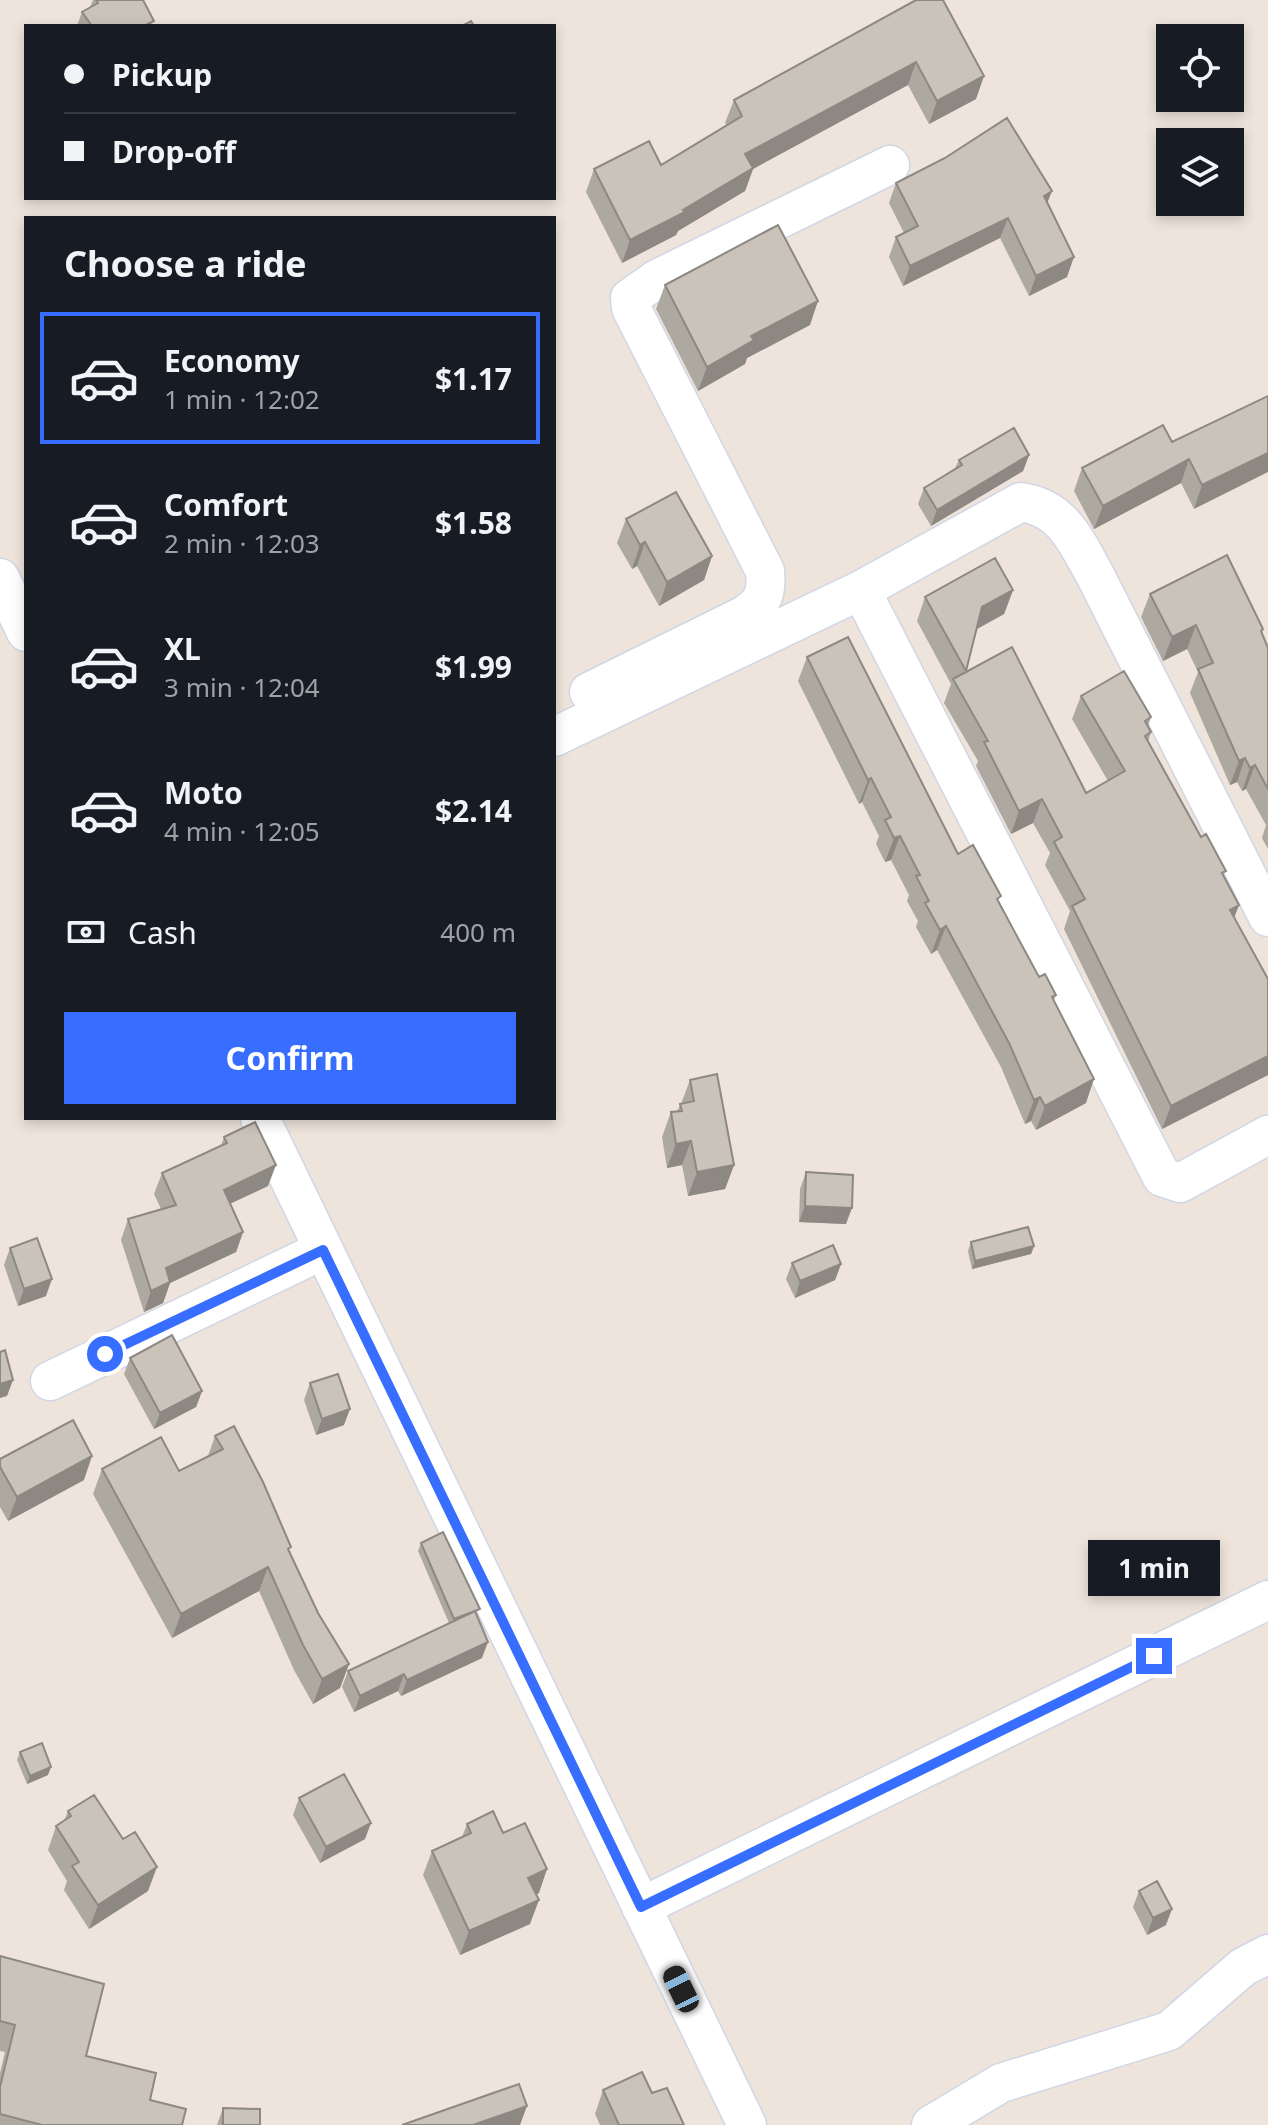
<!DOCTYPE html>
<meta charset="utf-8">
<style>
body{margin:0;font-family:"Noto Sans",sans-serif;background:#242831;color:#f1f3f6;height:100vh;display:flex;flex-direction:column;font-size:30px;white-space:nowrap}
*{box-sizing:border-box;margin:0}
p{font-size:26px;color:#9ea1a6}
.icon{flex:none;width:44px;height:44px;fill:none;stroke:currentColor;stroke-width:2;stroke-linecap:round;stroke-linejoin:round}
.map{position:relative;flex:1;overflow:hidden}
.panel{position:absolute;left:24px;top:216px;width:532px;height:904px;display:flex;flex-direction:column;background:#171b24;border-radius:0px;box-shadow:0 4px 12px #0003}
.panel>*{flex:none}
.hud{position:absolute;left:24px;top:24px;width:532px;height:176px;border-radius:0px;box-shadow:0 4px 12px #0003;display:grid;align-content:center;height:176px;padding:0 40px;background:#171b24}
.buttons{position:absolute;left:1156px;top:24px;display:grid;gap:16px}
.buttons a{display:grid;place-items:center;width:88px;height:88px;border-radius:0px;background:#171b24;box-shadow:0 4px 12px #0003;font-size:40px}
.end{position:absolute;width:36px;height:36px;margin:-18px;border:10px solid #376eff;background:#fff;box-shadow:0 0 0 4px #fff}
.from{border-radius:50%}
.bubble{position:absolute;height:56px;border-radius:0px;background:#171b24;box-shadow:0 4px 12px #0003;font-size:26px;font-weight:700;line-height:56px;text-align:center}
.car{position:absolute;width:24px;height:48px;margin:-24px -12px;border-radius:10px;box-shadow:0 0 6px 2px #0007;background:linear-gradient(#222 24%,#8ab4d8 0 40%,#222 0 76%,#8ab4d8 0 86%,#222 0)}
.hud b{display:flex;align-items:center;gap:28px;height:76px;font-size:30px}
.hud b+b{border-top:2px solid #363941}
.hud i{width:20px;height:20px;background:#f1f3f6}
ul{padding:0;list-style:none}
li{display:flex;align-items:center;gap:24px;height:132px;margin:0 16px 12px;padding:0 24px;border:4px solid transparent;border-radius:0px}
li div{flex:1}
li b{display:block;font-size:30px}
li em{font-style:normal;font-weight:700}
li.current{border-color:#376eff}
li>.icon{width:72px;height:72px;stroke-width:1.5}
h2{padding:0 40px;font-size:36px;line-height:96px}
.pay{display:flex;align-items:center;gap:20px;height:88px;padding:0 40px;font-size:30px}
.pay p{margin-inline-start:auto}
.action{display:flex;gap:16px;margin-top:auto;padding:16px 40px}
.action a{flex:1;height:92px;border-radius:0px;background:#376eff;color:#fff;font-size:32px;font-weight:700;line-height:92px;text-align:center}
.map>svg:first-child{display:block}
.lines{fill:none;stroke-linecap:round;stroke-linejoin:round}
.minor-casing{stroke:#d0d6e5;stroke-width:41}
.minor{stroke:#fff;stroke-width:38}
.wall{fill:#ada8a0}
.shaded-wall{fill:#8d8882}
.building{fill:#c9c3ba;stroke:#8d8882;stroke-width:2}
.route{stroke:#376eff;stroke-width:10}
</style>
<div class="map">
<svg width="1268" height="2125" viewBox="0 0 1268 2125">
<rect width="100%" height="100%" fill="#eee4db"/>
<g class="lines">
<g class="minor-casing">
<path id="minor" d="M 0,578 L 26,632
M 861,590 L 1162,1177 L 1180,1183 L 1268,1135
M 589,692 L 745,615 C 764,602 767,593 765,571 L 631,308 L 630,298 L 657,279 L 890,165
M 554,737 L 861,590 L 1021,502 C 1063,508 1076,541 1095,575 L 1268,917
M 260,1118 L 747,2125
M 50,1381 L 323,1250
M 641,1907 L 1268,1600
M 931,2125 L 1001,2083 L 1169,2031 L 1243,1967 L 1268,1954"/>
</g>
<use href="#minor" class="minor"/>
</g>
<path class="wall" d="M 93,0 L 143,0 L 152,26 L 77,26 L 82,12 L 90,7 Z
M 916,0 L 976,99 L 929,124 L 908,85 L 753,169 L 745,191 L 678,231 L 676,235 L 622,263 L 586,192 L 594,169 L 661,165 L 727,125 L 725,123 L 734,100 Z
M 896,183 L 1047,203 L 1067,277 L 1029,296 L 1000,238 L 903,286 L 889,257 L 896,237 L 904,233 L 889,203 Z
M 665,285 L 810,325 L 747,358 L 745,364 L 698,391 L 656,309 Z
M 1268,396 L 1194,509 L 1181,483 L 1094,529 L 1074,491 L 1082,468 L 1172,442 Z
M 1029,455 L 1023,471 L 931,526 L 918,504 L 924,488 L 955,468 L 959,460 Z
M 626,519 L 712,556 L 704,580 L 659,606 L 637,566 L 632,569 L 617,543 Z
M 1013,590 L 1004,614 L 977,629 L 966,672 L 1086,793 L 1108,781 L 1072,719 L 1081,696 L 1151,717 L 1148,726 L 1151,732 L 1148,742 L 1239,905 L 1234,918 L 1268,979 L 1268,1075 L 1162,1129 L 1064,929 L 1070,911 L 1045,865 L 1050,853 L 1033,823 L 1011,834 L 976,766 L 978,761 L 944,703 L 951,684 L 917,621 L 925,597 Z
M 1150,594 L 1263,629 L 1262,633 L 1268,648 L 1268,849 L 1262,838 L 1266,825 L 1246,789 L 1242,791 L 1237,782 L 1230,785 L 1190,693 L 1198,672 L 1187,649 L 1163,661 L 1141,617 Z
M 807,657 L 958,854 L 999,903 L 1039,977 L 1056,995 L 1054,1000 L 1086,1103 L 1036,1130 L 1031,1121 L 1025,1124 L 1001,1067 L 937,950 L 931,954 L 916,927 L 918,921 L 907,901 L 909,895 L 891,860 L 885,862 L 876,844 L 879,836 L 862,802 L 859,804 L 798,681 Z
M 690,1080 L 734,1165 L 725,1189 L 688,1196 L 682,1165 L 667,1168 L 662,1137 L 671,1112 L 677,1111 L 681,1104 Z
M 224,1137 L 268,1186 L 230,1204 L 243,1232 L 236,1252 L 170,1283 L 163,1303 L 144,1312 L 121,1240 L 128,1219 L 161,1209 L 154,1194 L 162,1173 L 221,1146 Z
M 806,1172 L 846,1224 L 799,1222 L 800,1189 Z
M 971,1242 L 1034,1246 L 1031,1254 L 972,1269 L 968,1251 Z
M 10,1248 L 46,1296 L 18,1306 L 4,1265 Z
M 792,1263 L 841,1264 L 835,1280 L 795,1298 L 786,1279 Z
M 130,1358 L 202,1391 L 196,1407 L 154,1429 L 124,1374 Z
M 310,1383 L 344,1425 L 316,1435 L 304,1400 Z
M 215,1436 L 289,1553 L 318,1613 L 349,1664 L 340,1688 L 313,1704 L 294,1670 L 259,1591 L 172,1638 L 93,1494 L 102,1469 L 179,1471 L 208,1456 Z
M 0,1459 L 84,1480 L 8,1521 L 0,1507 Z
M 421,1543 L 477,1616 L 482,1658 L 401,1696 L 398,1691 L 354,1712 L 342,1687 L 348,1671 L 449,1623 L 418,1551 Z
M 20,1752 L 48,1775 L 27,1784 L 17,1760 Z
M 299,1798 L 365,1839 L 320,1863 L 293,1815 Z
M 68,1811 L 148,1891 L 89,1929 L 64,1890 L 67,1881 L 48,1850 L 56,1826 L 64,1821 Z
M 467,1824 L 539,1893 L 536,1895 L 530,1924 L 460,1955 L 423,1875 L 432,1851 L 462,1837 Z
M 1139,1891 L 1166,1925 L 1147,1935 L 1133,1907 Z
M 0,1956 L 86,2056 L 150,2100 L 182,2125 L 0,2125 L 0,2073 L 5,2052 L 0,2051 Z
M 603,2090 L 652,2093 L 684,2125 L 600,2125 L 595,2114 Z
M 223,2108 L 260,2125 L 217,2125 Z"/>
<path class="shaded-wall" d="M 916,62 L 908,85 L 753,169 L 745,191 L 678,231 L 676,235 L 622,263 L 630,240 L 683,210 L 745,154 Z
M 984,76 L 976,99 L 929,124 L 937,101 Z
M 1052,191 L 1044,211 L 1044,196 Z
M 1008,218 L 1000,238 L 903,286 L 910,266 Z
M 1074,257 L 1067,277 L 1029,296 L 1036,276 Z
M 818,301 L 810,325 L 747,358 L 745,364 L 698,391 L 707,367 L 751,336 Z
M 1268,453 L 1268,472 L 1194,509 L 1202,485 Z
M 1029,455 L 1023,471 L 931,526 L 937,510 Z
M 1189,459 L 1181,483 L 1094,529 L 1103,506 Z
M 645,542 L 637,566 L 632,569 L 640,545 Z
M 712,556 L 704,580 L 659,606 L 667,582 Z
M 1013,590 L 1004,614 L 973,631 L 982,607 Z
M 1196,625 L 1187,649 L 1163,661 L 1172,637 Z
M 1245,758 L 1237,782 L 1230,785 L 1239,761 Z
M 1255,765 L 1246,789 L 1242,791 L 1250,768 Z
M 871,778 L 862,802 L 859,804 L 868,780 Z
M 1042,799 L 1033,823 L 1011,834 L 1019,811 Z
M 900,836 L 891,860 L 885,862 L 894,838 Z
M 1239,905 L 1230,928 L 1230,910 Z
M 946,926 L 937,950 L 931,954 L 940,930 Z
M 1268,1056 L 1268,1075 L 1162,1129 L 1171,1106 Z
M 1094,1079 L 1086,1103 L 1036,1130 L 1045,1106 Z
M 1040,1097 L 1031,1121 L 1025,1124 L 1034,1100 Z
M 691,1141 L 682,1165 L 667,1168 L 676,1144 Z
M 276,1165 L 268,1186 L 216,1210 L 224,1190 Z
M 734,1165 L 725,1189 L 688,1196 L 697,1172 Z
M 805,1206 L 852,1208 L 846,1224 L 799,1222 Z
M 243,1232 L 236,1252 L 170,1283 L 163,1303 L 144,1312 L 151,1291 L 166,1268 Z
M 1034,1246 L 1031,1254 L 972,1269 L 975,1261 Z
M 841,1264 L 835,1280 L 795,1298 L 800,1281 Z
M 52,1279 L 46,1296 L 18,1306 L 24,1289 Z
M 13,1380 L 7,1396 L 0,1398 L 0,1384 Z
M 202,1391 L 196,1407 L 154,1429 L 160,1413 Z
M 350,1409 L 344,1425 L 316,1435 L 322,1419 Z
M 92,1456 L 84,1480 L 8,1521 L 17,1497 Z
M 268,1567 L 259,1591 L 172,1638 L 181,1614 Z
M 488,1642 L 482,1658 L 401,1696 L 407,1680 Z
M 349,1664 L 340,1688 L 313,1704 L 322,1679 Z
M 404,1674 L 398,1691 L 354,1712 L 360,1696 Z
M 51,1767 L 48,1775 L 27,1784 L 30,1776 Z
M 371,1823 L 365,1839 L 320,1863 L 326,1847 Z
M 157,1867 L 148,1891 L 89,1929 L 98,1905 Z
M 547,1869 L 539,1893 L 520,1902 L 528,1878 Z
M 539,1900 L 530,1924 L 460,1955 L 469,1931 Z
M 1172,1909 L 1166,1925 L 1147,1935 L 1153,1918 Z
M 527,2106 L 520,2125 L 473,2125 Z"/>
<path class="building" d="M 96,0 L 143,0 L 154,21 L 144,26 L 92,26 L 82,12 L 98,3 Z
M 916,0 L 943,0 L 984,76 L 937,101 L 916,62 L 745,154 L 753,168 L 683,210 L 685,212 L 630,240 L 594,169 L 649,141 L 661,165 L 742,116 L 734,100 Z
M 471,21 L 474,26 L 462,26 Z
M 1007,118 L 1052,191 L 1044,196 L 1074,257 L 1036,276 L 1008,218 L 910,266 L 896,237 L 918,226 L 896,183 L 945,158 Z
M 778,225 L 818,301 L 751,336 L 754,340 L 707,367 L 665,285 Z
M 1268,396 L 1268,453 L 1202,485 L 1189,459 L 1103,506 L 1082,468 L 1163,425 L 1172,442 Z
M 1014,428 L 1029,455 L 937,510 L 924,488 L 962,465 L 959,460 Z
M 676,492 L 712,556 L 667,582 L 645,542 L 640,545 L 626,519 Z
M 1227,555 L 1263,629 L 1261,631 L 1268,648 L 1268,789 L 1255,765 L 1250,768 L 1245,758 L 1239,761 L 1198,669 L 1213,663 L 1196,625 L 1172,637 L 1150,594 Z
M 995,558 L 1013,590 L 982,607 L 966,671 L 925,597 Z
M 848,637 L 958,854 L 973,845 L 1001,896 L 997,899 L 1039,977 L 1045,974 L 1056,995 L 1052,997 L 1094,1079 L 1045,1106 L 1040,1097 L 1034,1100 L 1009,1043 L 946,926 L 940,930 L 925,903 L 929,901 L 916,876 L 920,875 L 900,836 L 894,838 L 885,820 L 891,817 L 871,778 L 868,780 L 807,657 Z
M 1012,647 L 1086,793 L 1125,771 L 1081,696 L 1124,671 L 1151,717 L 1145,721 L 1151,732 L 1145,736 L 1201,837 L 1206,834 L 1226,871 L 1222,873 L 1239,905 L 1230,910 L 1268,979 L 1268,1056 L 1171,1106 L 1072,906 L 1085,899 L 1054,842 L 1062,837 L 1042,799 L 1019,811 L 984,742 L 988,741 L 953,679 Z
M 717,1074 L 734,1165 L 697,1172 L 691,1141 L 676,1144 L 671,1112 L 682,1111 L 680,1104 L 694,1101 L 690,1080 Z
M 255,1122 L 276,1165 L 224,1190 L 243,1232 L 166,1268 L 170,1282 L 151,1291 L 128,1219 L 176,1205 L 162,1173 L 227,1143 L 224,1137 Z
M 806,1172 L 853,1175 L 852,1208 L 805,1206 Z
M 1028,1227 L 1034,1246 L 975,1261 L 971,1242 Z
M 37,1238 L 52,1279 L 24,1289 L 10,1248 Z
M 833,1245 L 841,1264 L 800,1281 L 792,1263 Z
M 172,1335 L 202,1391 L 160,1413 L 130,1358 Z
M 5,1350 L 13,1380 L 0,1384 L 0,1352 Z
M 338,1374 L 350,1409 L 322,1419 L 310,1383 Z
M 73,1420 L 92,1456 L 17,1497 L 0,1467 L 0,1459 Z
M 234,1426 L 263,1482 L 291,1547 L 288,1549 L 318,1613 L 349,1664 L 322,1679 L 303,1645 L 268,1567 L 181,1614 L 102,1469 L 161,1437 L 179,1471 L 223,1449 L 215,1436 Z
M 443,1532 L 480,1609 L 454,1619 L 421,1543 Z
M 475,1611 L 488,1642 L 407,1680 L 404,1674 L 360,1696 L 348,1671 Z
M 42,1743 L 51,1767 L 30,1776 L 20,1752 Z
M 344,1774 L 371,1823 L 326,1847 L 299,1798 Z
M 94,1795 L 123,1839 L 135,1832 L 157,1867 L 98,1905 L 72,1866 L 79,1862 L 56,1826 L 71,1816 L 68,1811 Z
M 493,1811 L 503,1833 L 525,1823 L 547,1869 L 528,1878 L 539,1900 L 469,1931 L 432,1851 L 471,1833 L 467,1824 Z
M 1157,1881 L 1172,1909 L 1153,1918 L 1139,1891 Z
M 0,1956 L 104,1984 L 86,2056 L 156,2073 L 150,2100 L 186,2109 L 182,2125 L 42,2125 L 0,2114 L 0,2087 L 15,2025 L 0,2021 Z
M 642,2072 L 652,2093 L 667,2088 L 684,2125 L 619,2125 L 603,2090 Z
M 519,2084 L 527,2106 L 473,2125 L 402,2125 Z
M 223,2108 L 260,2109 L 260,2125 L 223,2125 Z"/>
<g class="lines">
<path class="route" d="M 105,1354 L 323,1250 L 641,1907 L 1154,1656"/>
</g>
</svg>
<div class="buttons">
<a><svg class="icon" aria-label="locate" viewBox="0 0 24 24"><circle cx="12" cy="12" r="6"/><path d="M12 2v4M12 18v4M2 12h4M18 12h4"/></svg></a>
<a><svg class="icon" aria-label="layers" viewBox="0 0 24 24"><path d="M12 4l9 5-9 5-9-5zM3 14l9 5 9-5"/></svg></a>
</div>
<i class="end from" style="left:105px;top:1354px"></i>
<i class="end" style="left:1154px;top:1656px"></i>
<div class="bubble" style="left:1088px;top:1540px;width:132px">1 min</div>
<i class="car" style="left:681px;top:1989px;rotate:334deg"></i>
<div class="hud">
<b><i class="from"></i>Pickup</b>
<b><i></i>Drop-off</b>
</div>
<section class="panel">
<h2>Choose a ride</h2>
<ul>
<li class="current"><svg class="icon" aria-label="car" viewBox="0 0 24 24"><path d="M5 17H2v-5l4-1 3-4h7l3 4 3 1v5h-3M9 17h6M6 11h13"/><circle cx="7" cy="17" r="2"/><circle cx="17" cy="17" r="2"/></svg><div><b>Economy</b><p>1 min · 12:02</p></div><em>$1.17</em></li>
<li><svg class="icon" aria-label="car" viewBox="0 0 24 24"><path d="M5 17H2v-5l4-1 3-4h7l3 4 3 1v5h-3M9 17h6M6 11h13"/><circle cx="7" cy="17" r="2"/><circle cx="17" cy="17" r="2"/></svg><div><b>Comfort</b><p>2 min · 12:03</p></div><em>$1.58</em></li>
<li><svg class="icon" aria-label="car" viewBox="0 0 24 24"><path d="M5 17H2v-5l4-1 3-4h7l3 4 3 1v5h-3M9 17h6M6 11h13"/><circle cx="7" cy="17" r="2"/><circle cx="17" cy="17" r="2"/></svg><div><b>XL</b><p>3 min · 12:04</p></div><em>$1.99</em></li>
<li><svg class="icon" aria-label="car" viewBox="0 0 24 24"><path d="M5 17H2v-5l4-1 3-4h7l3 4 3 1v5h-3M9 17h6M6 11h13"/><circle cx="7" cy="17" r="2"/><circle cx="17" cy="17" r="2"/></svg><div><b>Moto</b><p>4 min · 12:05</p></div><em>$2.14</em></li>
</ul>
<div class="pay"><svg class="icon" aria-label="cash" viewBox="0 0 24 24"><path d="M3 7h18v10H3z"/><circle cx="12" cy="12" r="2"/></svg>Cash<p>400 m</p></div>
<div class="action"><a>Confirm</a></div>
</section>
</div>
